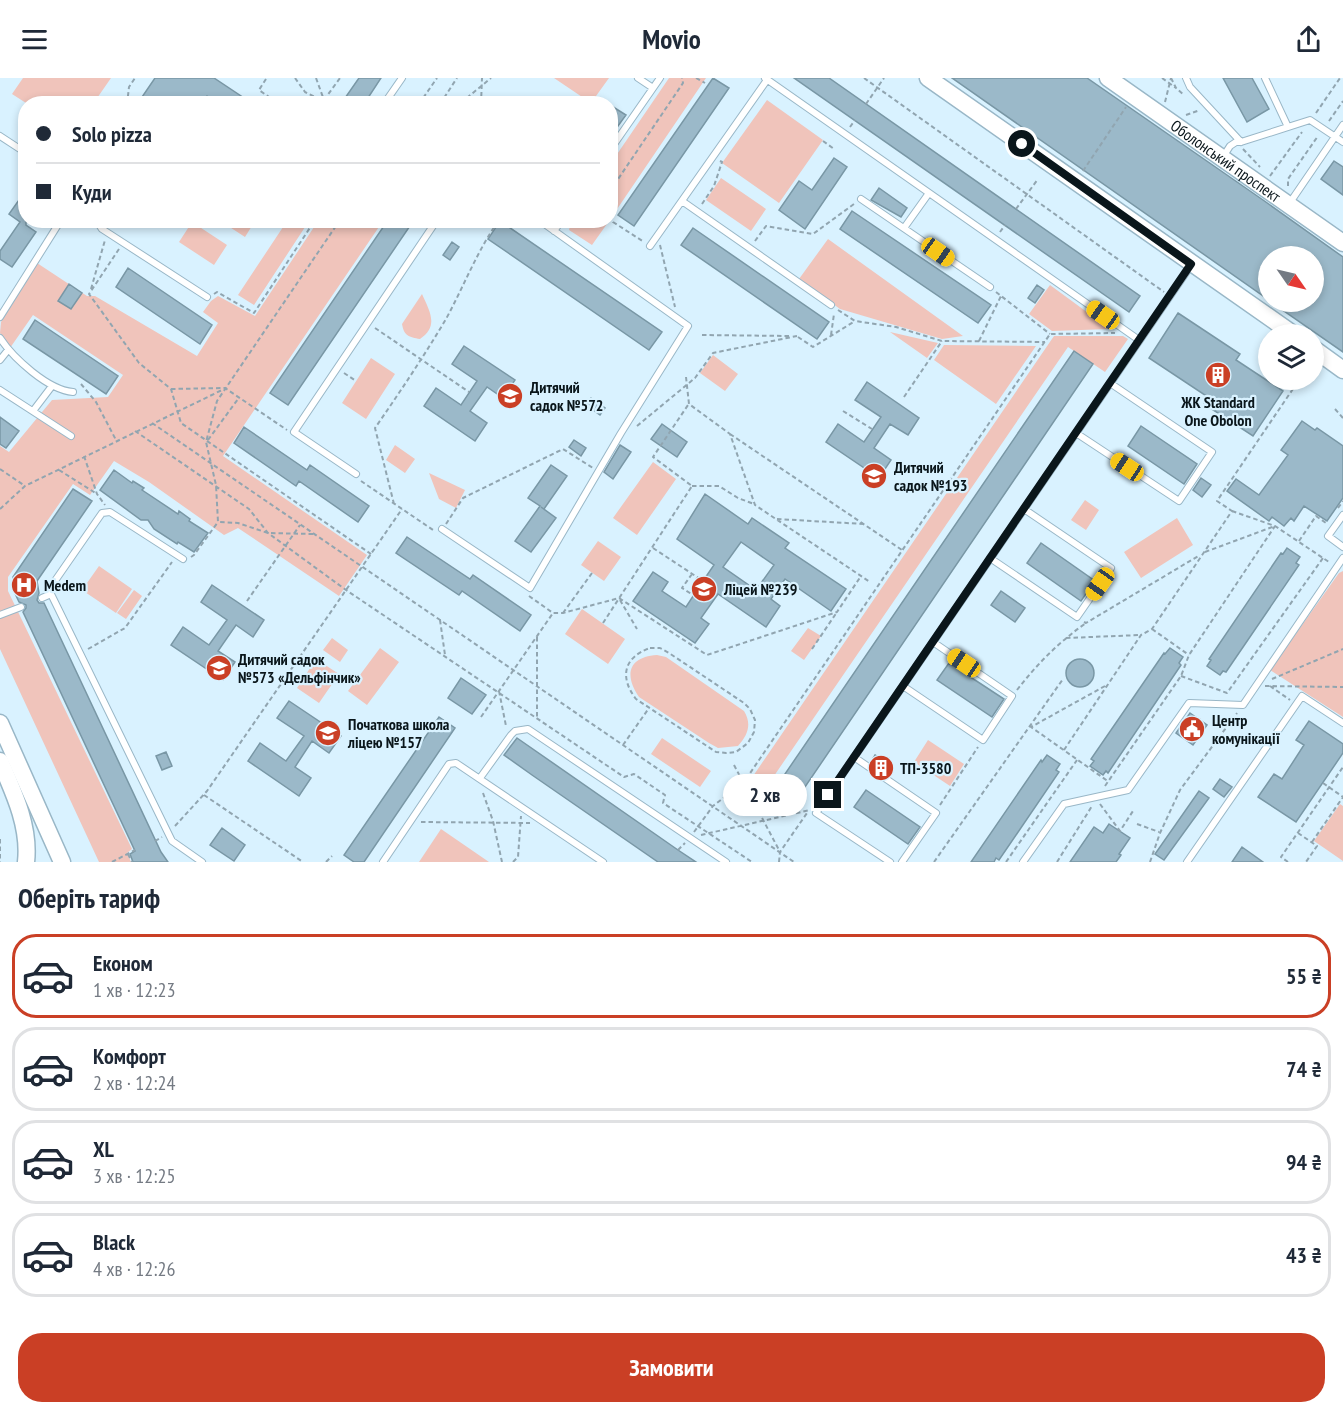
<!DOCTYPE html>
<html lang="uk">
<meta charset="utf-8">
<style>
body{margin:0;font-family:"PT Sans Narrow",sans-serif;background:#f2f2f3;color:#1f2937;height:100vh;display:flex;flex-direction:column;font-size:22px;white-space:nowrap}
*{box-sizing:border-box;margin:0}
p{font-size:20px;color:#747a83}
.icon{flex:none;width:33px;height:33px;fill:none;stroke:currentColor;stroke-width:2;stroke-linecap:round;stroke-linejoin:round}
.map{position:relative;height:784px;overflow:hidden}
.drawer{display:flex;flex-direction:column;background:#fff;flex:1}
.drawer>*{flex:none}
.top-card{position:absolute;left:18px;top:18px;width:600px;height:132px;border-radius:24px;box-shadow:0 3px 9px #0003;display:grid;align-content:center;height:132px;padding:0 18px;background:#fff}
.needle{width:39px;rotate:124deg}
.tools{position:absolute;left:1258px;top:168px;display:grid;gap:12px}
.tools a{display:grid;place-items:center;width:66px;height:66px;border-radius:50%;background:#fff;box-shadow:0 3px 9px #0003;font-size:30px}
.end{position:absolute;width:27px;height:27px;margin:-14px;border:8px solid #0a161b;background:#fff;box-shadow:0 0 0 3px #fff}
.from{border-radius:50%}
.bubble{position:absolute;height:42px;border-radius:21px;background:#fff;box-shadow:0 3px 9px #0003;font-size:20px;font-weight:700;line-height:42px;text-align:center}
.car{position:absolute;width:18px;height:36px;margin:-18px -9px;border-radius:8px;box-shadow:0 0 4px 2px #0007;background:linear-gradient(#f5c518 24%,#345 0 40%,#f5c518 0 76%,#345 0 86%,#f5c518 0)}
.top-card b{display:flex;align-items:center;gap:21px;height:57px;font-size:22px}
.top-card b+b{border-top:2px solid #e0e1e3}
.top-card i{width:15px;height:15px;background:#1f2937}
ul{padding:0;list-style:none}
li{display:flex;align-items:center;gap:18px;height:84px;margin:0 12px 9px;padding:0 6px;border:3px solid #e0e1e3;border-radius:24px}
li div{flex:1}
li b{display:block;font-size:22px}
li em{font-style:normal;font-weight:700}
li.selected{border-color:#ca3f25}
li>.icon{width:54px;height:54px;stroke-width:1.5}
h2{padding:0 18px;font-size:27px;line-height:72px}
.primary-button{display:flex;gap:12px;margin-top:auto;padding:12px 18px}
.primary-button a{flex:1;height:69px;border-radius:24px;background:#ca3f25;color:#fff;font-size:24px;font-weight:700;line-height:69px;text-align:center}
header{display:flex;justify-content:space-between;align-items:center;height:78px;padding:0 18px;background:#fff;font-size:27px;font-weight:700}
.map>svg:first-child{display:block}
.green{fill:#f0c4bb}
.building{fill:#9bb9c9;stroke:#7997a5;stroke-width:1.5;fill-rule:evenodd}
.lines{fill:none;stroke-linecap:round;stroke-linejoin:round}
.lane-casing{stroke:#99b7c7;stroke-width:8}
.secondary-casing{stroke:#99b7c7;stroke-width:19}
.path{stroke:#91a5b0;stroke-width:2;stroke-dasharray:4.5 3;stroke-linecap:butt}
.lane{stroke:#fff;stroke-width:6}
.secondary{stroke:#fff;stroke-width:16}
.route{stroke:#0a161b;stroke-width:8}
.labels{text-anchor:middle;stroke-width:4.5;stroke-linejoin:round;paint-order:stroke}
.street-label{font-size:16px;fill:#0a161b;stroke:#d9f2ff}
.poi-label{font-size:16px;font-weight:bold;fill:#0a161b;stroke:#d9f2ff;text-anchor:start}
</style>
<header><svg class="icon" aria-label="menu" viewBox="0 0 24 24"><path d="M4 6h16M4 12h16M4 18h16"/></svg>Movio<svg class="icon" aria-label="share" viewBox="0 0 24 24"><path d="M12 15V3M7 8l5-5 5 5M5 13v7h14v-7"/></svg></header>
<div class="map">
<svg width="1343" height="784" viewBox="0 0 1343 784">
<rect width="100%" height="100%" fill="#d9f2ff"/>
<path class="green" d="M 23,0 L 111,0 L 93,26 L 26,25 L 12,16 Z
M 554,0 L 609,0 L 591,25 Z
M 669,0 L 706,0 L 611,140 L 611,85 Z
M 767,22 L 823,62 L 779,125 L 722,85 Z
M 721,100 L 766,131 L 751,153 L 706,122 Z
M 227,143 L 227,142 L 255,143 L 245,159 L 225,146 Z
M 287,143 L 309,143 L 254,227 L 238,217 Z
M 318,143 L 383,143 L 223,378 L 367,477 L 339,518 L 238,450 L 224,457 L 149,404 L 114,383 L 90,417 L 73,406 L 8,499 L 8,513 L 132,771 L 127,775 L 131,784 L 99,784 L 0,571 L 0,368 L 9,374 L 52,322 L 108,319 L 123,297 L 33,237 L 10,270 L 0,255 L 1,244 L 37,185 L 87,218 L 95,218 L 197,278 L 218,245 L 203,234 L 211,223 L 218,218 L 255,238 Z
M 571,143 L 571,142 L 609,143 L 592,167 L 569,152 Z
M 192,144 L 227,167 L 214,187 L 179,164 Z
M 828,161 L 963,258 L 942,261 L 840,231 L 799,201 Z
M 1050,207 L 1110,251 L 1052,253 L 1029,236 Z
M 422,216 C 430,234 439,248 420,261 C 409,259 404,258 402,246 Z
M 890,254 L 938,265 L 927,280 Z
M 1054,258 L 1123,258 L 1128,261 L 1105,294 L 1068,269 L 763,714 L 749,704 Z
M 944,267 L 1036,268 L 996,326 L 934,282 Z
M 713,277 L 738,296 L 725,313 L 700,295 Z
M 371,280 L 395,296 L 366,341 L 342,325 Z
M 395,367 L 415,381 L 405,395 L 386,382 Z
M 653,384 L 676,401 L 637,457 L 613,440 Z
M 429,395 L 465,412 L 456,430 L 439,421 Z
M 1085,422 L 1099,432 L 1086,452 L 1071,442 Z
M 1177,440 L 1193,467 L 1141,500 L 1124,474 Z
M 598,463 L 621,479 L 604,503 L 581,487 Z
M 99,488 L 132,511 L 116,535 L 82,512 Z
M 1343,493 L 1343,639 L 1270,592 L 1339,495 Z
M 134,512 L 142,518 L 126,541 L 117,535 Z
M 582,531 L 625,561 L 608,586 L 565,556 Z
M 808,550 L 821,558 L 804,582 L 791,573 Z
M 332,560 L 348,572 L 340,584 L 323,572 Z
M 380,570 L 399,584 L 367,627 L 348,613 Z
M 657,577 L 666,579 L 744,633 C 752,646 748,657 738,668 L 718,670 L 709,665 L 639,619 C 624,597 628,579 657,577 Z
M 316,581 L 339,596 L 319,625 L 297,610 Z
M 662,660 L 711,693 L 700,709 L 651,676 Z
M 928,662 L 964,686 L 950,708 L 914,684 Z
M 1340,726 L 1343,728 L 1343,783 L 1314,763 Z
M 441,751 L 489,784 L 419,784 Z"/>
<path class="building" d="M 155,0 L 214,0 L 253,26 L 219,26 L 207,18 L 202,26 L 152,26 L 142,19 Z
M 359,0 L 381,0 L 364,26 L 354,26 L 345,20 Z
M 713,0 L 729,10 L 634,148 L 618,137 Z
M 794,0 L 829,0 L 1140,218 L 1129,234 Z
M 952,0 L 1087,0 L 1263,122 L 1343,179 L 1343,274 L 1271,224 L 1314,224 L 1314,178 L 1269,178 L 1269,222 Z
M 1223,0 L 1252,0 L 1269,31 L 1247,44 Z
M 610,27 L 626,37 L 610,59 Z
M 834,80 L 847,89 L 805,151 L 779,132 L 799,103 L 812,112 Z
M 1334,83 L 1343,89 L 1343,117 L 1321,101 Z
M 879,110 L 907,130 L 901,139 L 871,122 Z
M 26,112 L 26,147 L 36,154 L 12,189 L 0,181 L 0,173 L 20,144 L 9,136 Z
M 852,133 L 991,227 L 978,245 L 840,151 Z
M 388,142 L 414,142 L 288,327 L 270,315 Z
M 500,143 L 662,254 L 649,272 L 488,161 Z
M 693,150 L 829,244 L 817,261 L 681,167 Z
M 452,164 L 459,169 L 450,182 L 443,177 Z
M 128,190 L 212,247 L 200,266 L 116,209 Z
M 69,206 L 82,215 L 71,231 L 58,223 Z
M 1037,207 L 1044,212 L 1035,225 L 1028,220 Z
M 1178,235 L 1240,276 L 1236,282 L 1283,313 L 1253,358 L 1204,326 L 1208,319 L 1149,280 Z
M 35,242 L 118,298 L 106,316 L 23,261 Z
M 464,268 L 515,302 L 503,320 L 487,309 L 470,333 L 487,345 L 475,363 L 424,328 L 436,310 L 461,327 L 477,303 L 452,286 Z
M 1074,273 L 1093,286 L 792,728 L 772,715 Z
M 867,304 L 919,340 L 908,357 L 890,346 L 874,370 L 891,382 L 879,400 L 826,364 L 838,346 L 864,364 L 881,339 L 855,322 Z
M 591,320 L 605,330 L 600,337 L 586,327 Z
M 0,339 L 19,353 L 6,370 L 0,366 Z
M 1302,343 L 1315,352 L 1317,350 L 1343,368 L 1343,420 L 1327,443 L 1304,428 L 1294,443 L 1291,440 L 1284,448 L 1272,439 L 1269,443 L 1227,413 L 1236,401 L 1259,417 L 1288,377 L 1281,372 Z
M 662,346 L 687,364 L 677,379 L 651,361 Z
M 1141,348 L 1197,386 L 1184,406 L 1128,368 Z
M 244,349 L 307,392 L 310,387 L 369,428 L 358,444 L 299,403 L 296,408 L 234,365 Z
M 574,362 L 586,370 L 581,378 L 569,369 Z
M 620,367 L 631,374 L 613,401 L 604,394 Z
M 551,387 L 567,398 L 544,431 L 541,429 L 556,440 L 531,474 L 515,463 L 540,428 L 528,420 Z
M 114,392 L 132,405 L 133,403 L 144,410 L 142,412 L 178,436 L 179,433 L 190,441 L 189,443 L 208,455 L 194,474 L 178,464 L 177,466 L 154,451 L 148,442 L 141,442 L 100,412 Z
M 1201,400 L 1211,407 L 1202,419 L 1193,412 Z
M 73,411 L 92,423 L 37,503 L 39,515 L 37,522 L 39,525 L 44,525 L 161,774 L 168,784 L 133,784 L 130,776 L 135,773 L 23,534 L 26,530 L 26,527 L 19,524 L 13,511 L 13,499 Z
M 705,416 L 748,446 L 752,440 L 789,465 L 785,470 L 846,511 L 831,533 L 785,501 L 771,521 L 780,528 L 766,549 L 718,516 L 701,540 L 709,546 L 695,565 L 633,523 L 653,494 L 668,504 L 662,513 L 686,529 L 703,503 L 714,487 L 677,461 ZM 741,464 L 774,487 L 756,512 L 723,489 Z
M 407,459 L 470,501 L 473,497 L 531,537 L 520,553 L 462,513 L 459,517 L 396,475 Z
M 1041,465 L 1095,503 L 1081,523 L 1027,485 Z
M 1287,470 L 1300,479 L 1296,485 L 1299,487 L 1226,594 L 1223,593 L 1220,597 L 1207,588 L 1211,582 L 1209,581 L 1281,475 L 1283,476 Z
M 212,507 L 264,542 L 253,559 L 236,547 L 218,573 L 235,584 L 223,602 L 171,567 L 183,549 L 209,567 L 227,542 L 201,524 Z
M 1001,513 L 1025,530 L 1015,544 L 991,527 Z
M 1170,570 L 1183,579 L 1179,585 L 1181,587 L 1108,695 L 1106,693 L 1103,697 L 1090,688 L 1094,683 L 1091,681 L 1164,575 L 1165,576 Z
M1066 595a14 14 0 1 1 28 0a14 14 0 1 1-28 0Z
M 949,585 L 1004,621 L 992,639 L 937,602 Z
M 461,600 L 486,617 L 472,636 L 448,620 Z
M 289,623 L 341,658 L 329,675 L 312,663 L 295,689 L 311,700 L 299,718 L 248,683 L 260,665 L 286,683 L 304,658 L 277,640 Z
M 1190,635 L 1207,647 L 1193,667 L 1176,655 Z
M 439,639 L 455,650 L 364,784 L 354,784 L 344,777 Z
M 1309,643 L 1343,666 L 1343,675 L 1296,744 L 1258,719 L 1274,696 L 1282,701 L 1304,667 L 1296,662 Z
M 517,660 L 678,772 L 696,784 L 658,784 L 532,697 L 504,677 Z
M 166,674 L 172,688 L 162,692 L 156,678 Z
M 875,677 L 889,686 L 884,693 L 871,684 Z
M 1047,677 L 1060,686 L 1056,692 L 1059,694 L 999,782 L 996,780 L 994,784 L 971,784 L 1041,682 L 1042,684 Z
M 1220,701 L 1232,709 L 1224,719 L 1213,711 Z
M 866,712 L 920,749 L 908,766 L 854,729 Z
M 1199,713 L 1209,720 L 1164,782 L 1155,776 Z
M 1109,746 L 1130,760 L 1119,776 L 1121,777 L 1116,784 L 1070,784 L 1094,749 L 1103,755 Z
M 222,750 L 245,767 L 234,783 L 210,767 Z
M 1242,769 L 1263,784 L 1232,784 Z"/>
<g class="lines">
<g class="lane-casing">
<path id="lane" d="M 638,0 L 653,10
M 765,0 L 1139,262
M 1186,0 L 1190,9 L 1241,64
M 1265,0 L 1288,49
M 384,26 L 402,0
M 0,58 L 26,75
M 610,72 L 660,0
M 1223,79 L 1230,68 L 1236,64 L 1241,64 L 1310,42 L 1343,64
M 861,121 L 990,209
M 682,123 L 831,227
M 1289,126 L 1343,47
M 96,142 L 102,151 L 207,219
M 904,150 L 929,115
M 554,153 L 562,142
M 650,168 L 767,2
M 0,239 L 61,142
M 0,260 C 13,280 48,312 73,314
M 0,282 L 8,272
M 0,312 L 71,358
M 33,333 L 52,308
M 1076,355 L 1179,423 L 1212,374 L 1110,305
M 356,396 L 294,354 L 437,142
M 1343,437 L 1328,458 L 1343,469
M 442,451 L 530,510 L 621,355 L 688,248 L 539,142
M 990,480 L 1077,539 L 1111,490 L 1024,431
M 183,481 L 110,434 L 102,435 L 50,510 L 51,516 L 172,763 L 202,784
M 42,520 L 51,516
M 0,537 L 21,529
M 903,608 L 983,662 L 1012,618 L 933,564
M 854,679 L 936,735 L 902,784
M 480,700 L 511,657 L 515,653 L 528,651 L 726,784
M 383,784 L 449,686 L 456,685 L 603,784
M 890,784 L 816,735 L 1192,186
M 1023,784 L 1064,726 L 1128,712 L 1189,625 L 1243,627 L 1343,480
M 1187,784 L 1302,618 L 1343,645"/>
</g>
<g class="secondary-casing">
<g id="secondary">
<path d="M 928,0 L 1293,256"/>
<path id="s1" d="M 1108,0 L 1343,165"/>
<path d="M 1314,271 L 1343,292"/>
<path d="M 0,645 L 62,784"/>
<path d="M 0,683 C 14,715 30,749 26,784"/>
</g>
</g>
<path class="path" d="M 295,0 L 305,14 L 329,26
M 316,0 L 324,22
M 696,0 L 705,5
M 864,0 L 1164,214
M 1162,0 L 1176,10
M 1171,0 L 1176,10 L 1184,17
M 266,1 L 259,12 L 279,26
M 324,22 L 340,0
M 1165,24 L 1171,0
M 127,26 L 129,9 L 135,0
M 419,26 L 437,0
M 440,26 L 457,0
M 446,26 L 454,20 L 468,19 L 491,0
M 481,26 L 482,0
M 866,26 L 884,0
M 1316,35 L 1340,0
M 1186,37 L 1200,32
M 1329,43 L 1343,23
M 850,49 L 855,42
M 823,63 L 834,71
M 1243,71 L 1260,89
M 1083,93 L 1126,29
M 1270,98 L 1302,54
M 1288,108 L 1288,101 L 1318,58
M 610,113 L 683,5 L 682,0
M 702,126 L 714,108 L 722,84 L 720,83
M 1016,131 L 1038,101
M 610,137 L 613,144 L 644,164
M 1000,154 L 1005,147
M 755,163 L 766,148 L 813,156 L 854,126
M 660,167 L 675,229
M 119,171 L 89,216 L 139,285 L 171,311 L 181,345 L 371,476
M 91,211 L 105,162
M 996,214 L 1050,256
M 214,216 L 217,214 L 254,235 L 315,142
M 838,232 L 855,243 L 896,249 L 942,263 L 1045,264
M 375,250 L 469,314
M 702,257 L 792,258
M 831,257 L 834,236
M 798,259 L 813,269 L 855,243
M 979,263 L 1001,218
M 344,295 L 356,303
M 686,299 L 689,326 L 730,356 L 755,427 L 870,504
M 81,306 L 96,324 L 116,362
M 171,311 L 225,310 L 287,352
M 904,319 L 942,263
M 1335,331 L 1343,340
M 843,333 L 872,351
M 152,345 L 794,784
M 637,348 L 695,300 L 713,275 L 797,258
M 135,353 L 249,431 L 268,455 L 346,512 L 624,699 L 634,696 L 665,717 L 663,725 L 752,784
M 730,356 L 902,472
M 208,362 L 238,321
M 84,378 L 97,416 L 105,427
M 0,391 L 25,408
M 59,392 L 97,416
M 361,403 L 433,452
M 692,408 L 719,408 L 738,420 L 754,426
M 394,426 L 375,350 C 400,314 424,278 446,241 C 464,208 477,173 499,142
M 1338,430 L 1343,423
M 0,431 L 25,408 L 222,312
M 1232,433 L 1275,448 L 1329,484
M 777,441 L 864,446
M 446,446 L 463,420 L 563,371 L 593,390
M 313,456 L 268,455 L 238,445 L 218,444 L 216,407 L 206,364 L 217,323 L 340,142
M 1299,463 L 1316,438 L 1326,445
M 653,470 L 703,503
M 1205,474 L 1275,448
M 191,479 L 194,477 L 218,444
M 692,496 L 682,510 L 693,517
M 529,518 L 553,535 L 563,535 L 619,520 L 707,577 L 837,534 L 861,498
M 620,522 L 637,551
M 247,523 L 300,447
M 563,535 L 592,495
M 440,542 L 445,577
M 1084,544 L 1086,545 L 1200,477
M 603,545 L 692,408 L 653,379 L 688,327
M 1152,551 L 1189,577
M 537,559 L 537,639
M 1066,560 L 1141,557
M 650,570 L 660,570 L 669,575 L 744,625 L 750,631 L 755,642 L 754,654 L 748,665 L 736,674 L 726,675 L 716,674 L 636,621 C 619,599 624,579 650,570 Z
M 88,571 L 125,550 L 172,484
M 812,571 L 837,534
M 1181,598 L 1227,615 L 1323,480
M 1272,601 L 1343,571
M 1105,608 L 1031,649 L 1109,704
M 1265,608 L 1343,609
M 1270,608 L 1290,622
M 1017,612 C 1037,586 1059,564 1086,545
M 499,613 L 506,648
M 481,639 L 553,535
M 623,667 L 649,630
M 1064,672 L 1141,557 L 1152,551 L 1232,433 L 1217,423 L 1299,302
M 734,687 L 779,772
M 1323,705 L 1343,719
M 1105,708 L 1181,598 L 1189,577 L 1275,448
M 483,715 L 493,743 L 502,784
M 204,717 L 303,784
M 1100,726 L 1120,753 L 1133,733
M 940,727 L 978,669
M 421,744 L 530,745
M 1137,746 L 1159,754
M 175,748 L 207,713 L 402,431
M 694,754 L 713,728 L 744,704 L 1050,256 L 1115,255
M 1298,755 L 1317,768 L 1306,784
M 701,757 L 810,732
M 0,761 L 0,784
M 155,763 L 162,759
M 1312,764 L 1343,719
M 678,772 L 685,765
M 128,776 L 132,784
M 112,784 L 135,772
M 326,784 L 332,778
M 513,784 L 518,779 L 521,738
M 779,784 L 780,774 L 807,735
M 934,784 L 1063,601
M 1006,784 L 1077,682
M 1057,784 L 1092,728
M 1150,784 L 1160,755 L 1180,712 L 1237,635
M 1288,784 L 1281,779 L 1343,689"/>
<use href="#lane" class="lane"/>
<use href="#secondary" class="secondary"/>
</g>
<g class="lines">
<path class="route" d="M 828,717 L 1191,186 L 1022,66"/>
</g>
<defs>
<g id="building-disc" transform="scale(1.35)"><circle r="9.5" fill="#ca3f25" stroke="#d9f2ff"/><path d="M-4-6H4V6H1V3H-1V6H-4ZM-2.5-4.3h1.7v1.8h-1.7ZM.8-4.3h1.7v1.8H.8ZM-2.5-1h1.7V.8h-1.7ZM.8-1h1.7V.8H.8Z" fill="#fff"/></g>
<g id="school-disc" transform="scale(1.35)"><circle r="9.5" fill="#ca3f25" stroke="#d9f2ff"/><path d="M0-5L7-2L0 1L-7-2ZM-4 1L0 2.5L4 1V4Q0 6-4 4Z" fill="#fff"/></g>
<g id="hospital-disc" transform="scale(1.35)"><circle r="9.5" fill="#ca3f25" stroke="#d9f2ff"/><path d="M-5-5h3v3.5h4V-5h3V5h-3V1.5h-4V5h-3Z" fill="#fff"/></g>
<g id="civic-disc" transform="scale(1.35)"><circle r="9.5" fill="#ca3f25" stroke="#d9f2ff"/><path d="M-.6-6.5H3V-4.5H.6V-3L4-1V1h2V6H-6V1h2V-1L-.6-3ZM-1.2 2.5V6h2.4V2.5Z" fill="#fff"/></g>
</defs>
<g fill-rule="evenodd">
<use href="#building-disc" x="1218" y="297"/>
<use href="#school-disc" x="510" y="318"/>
<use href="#school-disc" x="874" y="398"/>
<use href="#hospital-disc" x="24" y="507"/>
<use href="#school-disc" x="704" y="511"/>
<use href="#school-disc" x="219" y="590"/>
<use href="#civic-disc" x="1192" y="651"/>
<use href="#school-disc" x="328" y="655"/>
<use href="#building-disc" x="881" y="690"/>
</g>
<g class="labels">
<g class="street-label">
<text dy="6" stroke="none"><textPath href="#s1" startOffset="144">Оболонський проспект</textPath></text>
</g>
<g class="poi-label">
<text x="530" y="315">Дитячий<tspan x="530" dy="18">садок №572</tspan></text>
<text x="1218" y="330" text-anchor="middle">ЖК Standard<tspan x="1218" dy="18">One Obolon</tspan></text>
<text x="894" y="395">Дитячий<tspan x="894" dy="18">садок №193</tspan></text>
<text x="44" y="513">Medem</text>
<text x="724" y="517">Ліцей №239</text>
<text x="238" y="587">Дитячий садок<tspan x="238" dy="18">№573 «Дельфінчик»</tspan></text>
<text x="1212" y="648">Центр<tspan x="1212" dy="18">комунікації</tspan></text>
<text x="348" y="652">Початкова школа<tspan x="348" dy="18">ліцею №157</tspan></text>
<text x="900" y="696">ТП-3580</text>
</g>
</g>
</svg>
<div class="tools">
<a><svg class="needle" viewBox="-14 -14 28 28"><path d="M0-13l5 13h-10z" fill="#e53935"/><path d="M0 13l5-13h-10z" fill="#747a83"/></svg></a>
<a><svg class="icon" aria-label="layers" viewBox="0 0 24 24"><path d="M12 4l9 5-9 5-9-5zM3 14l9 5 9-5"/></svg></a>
</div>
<i class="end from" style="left:1022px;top:66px"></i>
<i class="end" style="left:828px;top:717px"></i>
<div class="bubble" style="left:723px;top:696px;width:84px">2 хв</div>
<i class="car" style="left:938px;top:174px;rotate:125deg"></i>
<i class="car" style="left:1103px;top:237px;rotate:305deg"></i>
<i class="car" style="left:1127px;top:389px;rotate:303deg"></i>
<i class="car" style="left:1100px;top:506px;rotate:215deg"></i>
<i class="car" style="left:964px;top:585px;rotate:304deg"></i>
<div class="top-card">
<b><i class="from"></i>Solo pizza</b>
<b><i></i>Куди</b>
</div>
</div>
<section class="drawer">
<h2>Оберіть тариф</h2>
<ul>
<li class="selected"><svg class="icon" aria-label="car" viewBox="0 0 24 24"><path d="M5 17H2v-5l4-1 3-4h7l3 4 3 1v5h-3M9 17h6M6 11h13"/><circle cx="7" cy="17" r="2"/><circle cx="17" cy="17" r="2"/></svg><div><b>Економ</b><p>1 хв · 12:23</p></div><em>55 ₴</em></li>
<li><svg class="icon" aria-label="car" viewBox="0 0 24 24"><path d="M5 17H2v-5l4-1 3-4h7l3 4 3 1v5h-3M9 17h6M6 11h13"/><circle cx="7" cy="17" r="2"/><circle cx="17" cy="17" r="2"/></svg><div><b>Комфорт</b><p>2 хв · 12:24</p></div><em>74 ₴</em></li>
<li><svg class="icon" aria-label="car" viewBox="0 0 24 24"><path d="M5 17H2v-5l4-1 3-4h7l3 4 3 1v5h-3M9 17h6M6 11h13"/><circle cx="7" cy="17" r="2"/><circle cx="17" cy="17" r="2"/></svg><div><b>XL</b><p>3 хв · 12:25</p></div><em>94 ₴</em></li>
<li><svg class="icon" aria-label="car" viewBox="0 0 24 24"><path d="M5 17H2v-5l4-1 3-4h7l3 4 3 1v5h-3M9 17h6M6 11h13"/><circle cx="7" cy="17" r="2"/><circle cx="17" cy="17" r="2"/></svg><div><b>Black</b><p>4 хв · 12:26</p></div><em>43 ₴</em></li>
</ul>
<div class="primary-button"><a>Замовити</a></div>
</section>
